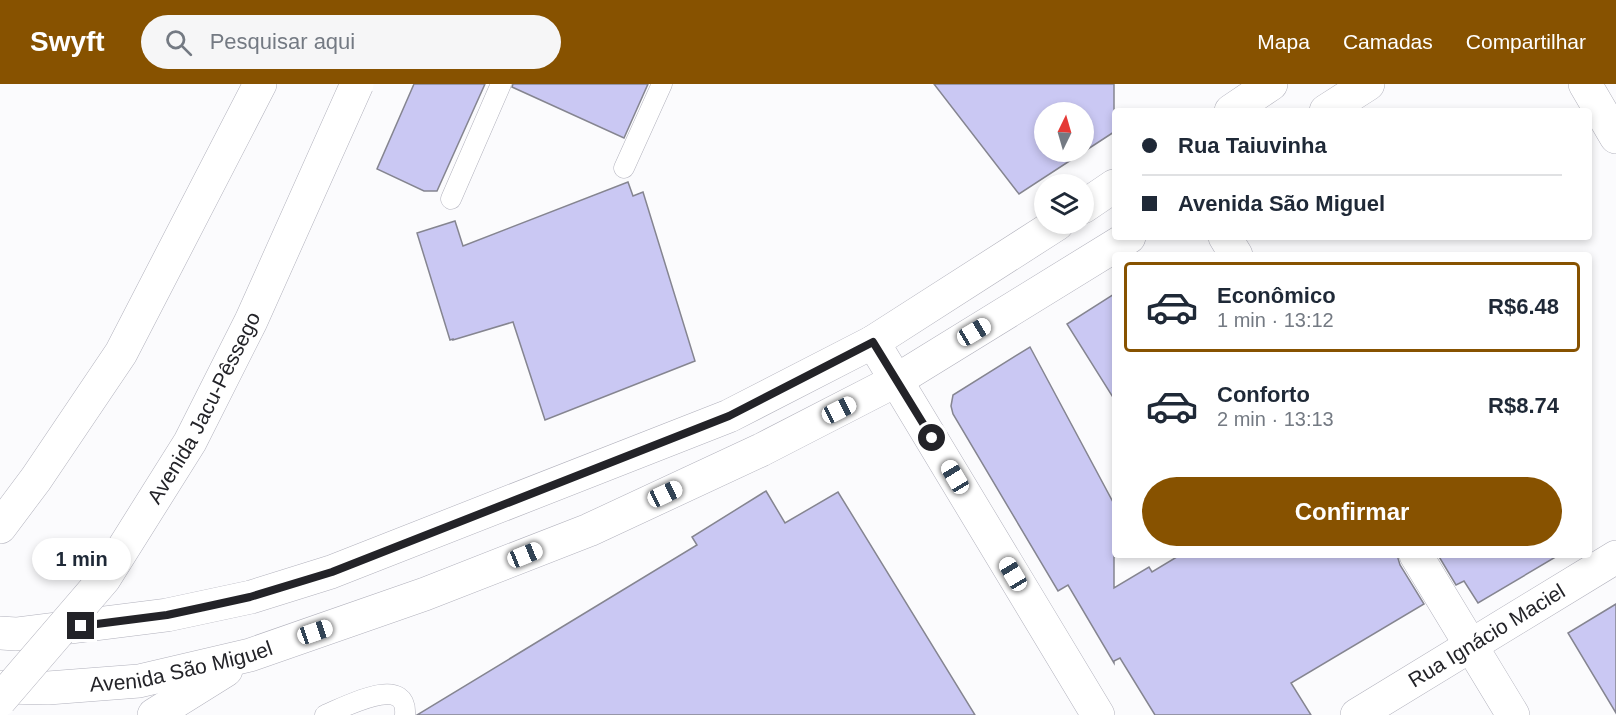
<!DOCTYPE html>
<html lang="pt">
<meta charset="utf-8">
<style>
body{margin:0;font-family:Helvetica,sans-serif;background:#f6f6f7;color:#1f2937;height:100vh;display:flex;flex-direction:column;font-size:22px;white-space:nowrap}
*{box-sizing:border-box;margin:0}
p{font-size:20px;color:#747a83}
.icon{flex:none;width:33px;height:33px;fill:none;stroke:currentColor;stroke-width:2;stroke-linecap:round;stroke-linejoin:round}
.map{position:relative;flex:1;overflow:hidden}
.drawer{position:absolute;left:1112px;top:168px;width:480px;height:306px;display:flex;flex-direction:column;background:#fff;border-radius:6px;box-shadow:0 3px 9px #0003}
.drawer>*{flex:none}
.hud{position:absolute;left:1112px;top:24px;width:480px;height:132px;border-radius:6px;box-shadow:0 3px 9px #0003;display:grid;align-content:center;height:132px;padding:0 30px;background:#fff}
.needle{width:39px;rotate:5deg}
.fabs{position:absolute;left:1034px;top:18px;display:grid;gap:12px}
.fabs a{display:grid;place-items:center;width:60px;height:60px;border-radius:50%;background:#fff;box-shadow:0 3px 9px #0003;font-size:30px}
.end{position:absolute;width:27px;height:27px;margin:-14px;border:8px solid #232328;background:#fff;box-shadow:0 0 0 3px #fff}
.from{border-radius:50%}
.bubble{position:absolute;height:42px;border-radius:21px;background:#fff;box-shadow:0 3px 9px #0003;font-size:20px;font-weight:700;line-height:42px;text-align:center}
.car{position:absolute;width:18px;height:36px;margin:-18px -9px;border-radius:8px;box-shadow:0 0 4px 2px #0007;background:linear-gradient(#fff 24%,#345 0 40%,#fff 0 76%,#345 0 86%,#fff 0)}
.hud b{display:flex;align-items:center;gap:21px;height:57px;font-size:22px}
.hud b+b{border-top:2px solid #e0e1e3}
.hud i{width:15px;height:15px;background:#1f2937}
ul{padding:10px 0 0;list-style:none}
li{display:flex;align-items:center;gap:18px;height:90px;margin:0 12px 9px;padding:0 18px;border:3px solid transparent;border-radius:6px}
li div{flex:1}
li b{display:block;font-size:22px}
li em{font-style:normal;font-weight:700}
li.current{border-color:#875200}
li>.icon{width:54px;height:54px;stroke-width:1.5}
.primary-button{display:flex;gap:12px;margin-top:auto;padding:12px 30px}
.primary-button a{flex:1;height:69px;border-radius:36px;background:#875200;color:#fff;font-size:24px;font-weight:700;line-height:69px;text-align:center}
header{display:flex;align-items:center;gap:36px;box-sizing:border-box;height:84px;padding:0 30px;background:#875200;color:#fff}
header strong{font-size:28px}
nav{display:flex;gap:33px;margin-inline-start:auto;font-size:21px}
.search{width:420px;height:54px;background:#f6f6f7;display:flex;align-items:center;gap:15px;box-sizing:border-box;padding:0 21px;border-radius:33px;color:#747a83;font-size:22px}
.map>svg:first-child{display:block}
.building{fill:#cac8f3;stroke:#858590;stroke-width:1.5;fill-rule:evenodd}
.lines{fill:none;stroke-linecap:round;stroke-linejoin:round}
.service-casing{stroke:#b1b1bc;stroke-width:21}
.minor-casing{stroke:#b1b1bc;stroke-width:34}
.tertiary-casing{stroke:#b1b1bc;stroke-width:34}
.primary-casing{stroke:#b1b1bc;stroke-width:34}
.trunk-casing{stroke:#b1b1bc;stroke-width:34}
.service{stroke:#fff;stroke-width:20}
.minor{stroke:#fff;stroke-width:33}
.tertiary{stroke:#fff;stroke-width:33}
.primary{stroke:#fff;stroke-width:33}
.trunk{stroke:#fff;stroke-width:33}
.trunk-bridge-casing{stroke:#b1b1bc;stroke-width:34;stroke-linecap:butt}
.trunk-bridge{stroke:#fff;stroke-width:33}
.route{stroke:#232328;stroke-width:8}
.labels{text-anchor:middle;stroke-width:4.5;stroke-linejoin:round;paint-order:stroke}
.street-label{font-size:21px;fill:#232328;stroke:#fbfbfd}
</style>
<header>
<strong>Swyft</strong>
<div class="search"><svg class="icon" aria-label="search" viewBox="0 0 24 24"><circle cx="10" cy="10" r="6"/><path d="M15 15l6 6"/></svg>Pesquisar aqui</div>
<nav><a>Mapa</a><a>Camadas</a><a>Compartilhar</a></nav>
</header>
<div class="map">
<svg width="1616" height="631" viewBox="0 0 1616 631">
<rect width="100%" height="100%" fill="#fbfbfd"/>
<path class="building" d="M 414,0 L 485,0 L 437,107 L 424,107 L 377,85 Z
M 513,0 L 648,0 L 624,54 L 512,3 Z
M 934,0 L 1114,0 L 1114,48 L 1019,110 ZM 1044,28 L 1083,28 L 1083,68 L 1044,68 Z
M 628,98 L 633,112 L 643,108 L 695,277 L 545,336 L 513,238 L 453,256 L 453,255 L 450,256 L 417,149 L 455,137 L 463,162 Z
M 1114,210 L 1114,315 L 1067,240 Z
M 1030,263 L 1114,420 L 1114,504 L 1149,483 L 1152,488 L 1180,471 L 1397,471 L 1400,481 L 1424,520 L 1291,599 L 1311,631 L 1155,631 L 1120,574 L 1114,577 L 1114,579 L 1068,501 L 1058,507 L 953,330 L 951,322 L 953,311 Z
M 766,407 L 785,439 L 838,408 L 975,631 L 417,631 L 697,461 L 692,453 Z
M 1438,471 L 1559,471 L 1478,519 L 1464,497 L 1456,501 Z
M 1616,520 L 1616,629 L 1568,549 Z"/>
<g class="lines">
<g class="service-casing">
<path id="service" d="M 624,84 L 662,0
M 451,115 L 501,0
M 325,631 C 343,624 408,588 405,631"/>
</g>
<g class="minor-casing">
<g id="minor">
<path d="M 1225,153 L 1236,171"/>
<path d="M 873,258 L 1098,631"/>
<path d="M 1416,471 L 1513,631"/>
<path id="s1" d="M 1357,631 L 1616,473"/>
</g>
</g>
<g class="tertiary-casing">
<path id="tertiary" d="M 1585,0 L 1616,53"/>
</g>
<g class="primary-casing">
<g id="primary">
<path d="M 1231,27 L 1271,0"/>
<path d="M 1326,27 L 1368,0"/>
<path d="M 1083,123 L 1114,102"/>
<path d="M 0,549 L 16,550 L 167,531 L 251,513 L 331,488 L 729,332 L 873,258 L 1057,140"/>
<path id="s2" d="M 0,603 L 48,604 L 139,597 L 250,571 L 425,510 L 589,446 L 761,366 L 897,296 L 1129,153"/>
<path d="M 154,631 L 226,586"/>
</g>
</g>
<g class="trunk-casing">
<path id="trunk" d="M 0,443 L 36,395 L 121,269 L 260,0"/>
</g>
<use href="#service" class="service"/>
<use href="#minor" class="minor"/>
<use href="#tertiary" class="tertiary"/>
<use href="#primary" class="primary"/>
<use href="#trunk" class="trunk"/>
<g class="trunk-bridge-casing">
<g id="trunk-bridge">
<path id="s3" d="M 0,616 L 104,495 L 190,358 L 251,237 L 357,0"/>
</g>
</g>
<use href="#trunk-bridge" class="trunk-bridge"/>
</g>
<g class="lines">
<path class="route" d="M 81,542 L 167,531 L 209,522 L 250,513 L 332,488 L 729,332 L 873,258 L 932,354"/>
</g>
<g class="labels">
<g class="street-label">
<text dy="7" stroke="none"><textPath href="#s3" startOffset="358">Avenida Jacu-Pêssego</textPath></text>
<text dy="7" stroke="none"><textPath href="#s1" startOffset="152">Rua Ignácio Maciel</textPath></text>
<text dy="7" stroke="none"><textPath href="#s2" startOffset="183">Avenida São Miguel</textPath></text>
</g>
</g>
</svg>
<div class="fabs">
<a><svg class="needle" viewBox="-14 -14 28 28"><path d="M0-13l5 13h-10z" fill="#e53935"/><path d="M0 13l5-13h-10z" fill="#747a83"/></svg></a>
<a><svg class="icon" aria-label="layers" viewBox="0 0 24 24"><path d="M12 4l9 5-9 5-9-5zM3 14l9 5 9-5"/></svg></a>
</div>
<i class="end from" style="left:932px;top:354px"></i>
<i class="end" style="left:81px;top:542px"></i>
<div class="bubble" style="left:32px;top:454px;width:99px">1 min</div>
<i class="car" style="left:974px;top:248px;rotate:59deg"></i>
<i class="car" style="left:839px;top:326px;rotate:63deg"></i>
<i class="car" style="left:955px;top:393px;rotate:329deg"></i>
<i class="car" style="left:665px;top:410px;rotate:65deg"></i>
<i class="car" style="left:525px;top:471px;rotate:68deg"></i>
<i class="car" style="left:1013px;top:490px;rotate:329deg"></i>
<i class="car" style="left:315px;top:548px;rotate:71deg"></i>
<div class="hud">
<b><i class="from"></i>Rua Taiuvinha</b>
<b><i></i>Avenida São Miguel</b>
</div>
<section class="drawer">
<ul>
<li class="current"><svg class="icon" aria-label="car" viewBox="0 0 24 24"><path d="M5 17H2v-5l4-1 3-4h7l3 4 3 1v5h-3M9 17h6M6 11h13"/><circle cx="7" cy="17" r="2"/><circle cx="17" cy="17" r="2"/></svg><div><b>Econômico</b><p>1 min · 13:12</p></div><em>R$6.48</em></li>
<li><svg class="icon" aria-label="car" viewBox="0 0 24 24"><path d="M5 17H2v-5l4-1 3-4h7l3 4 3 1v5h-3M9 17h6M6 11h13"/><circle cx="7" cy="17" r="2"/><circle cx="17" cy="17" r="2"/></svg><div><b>Conforto</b><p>2 min · 13:13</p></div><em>R$8.74</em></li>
</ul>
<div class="primary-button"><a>Confirmar</a></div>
</section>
</div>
